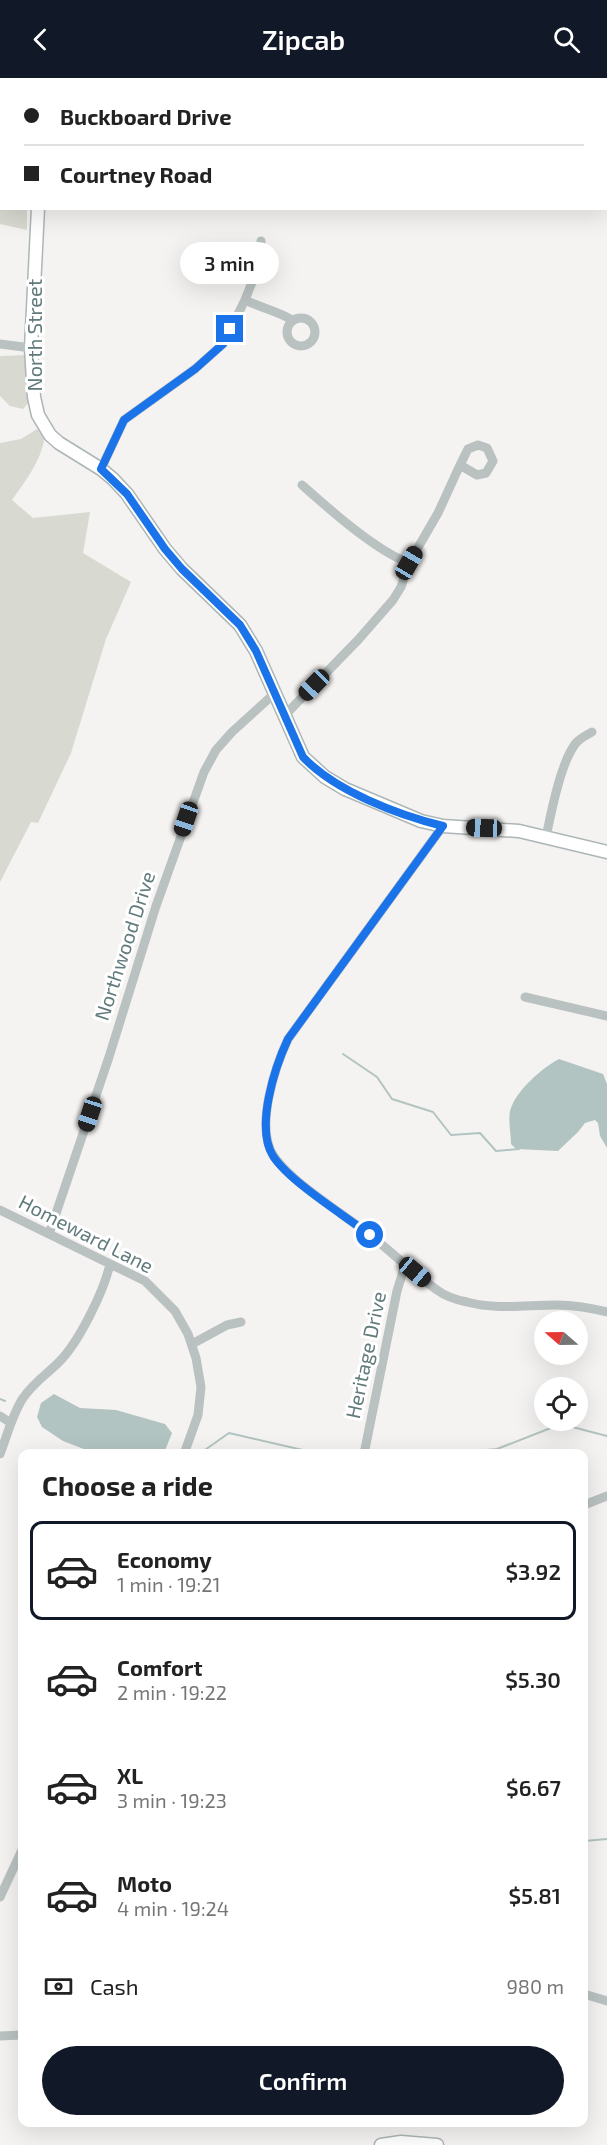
<!DOCTYPE html>
<meta charset="utf-8">
<style>
body{margin:0;font-family:"Exo 2",sans-serif;background:#f2f2f2;color:#222;height:100vh;display:flex;flex-direction:column;font-size:22px;white-space:nowrap}
*{box-sizing:border-box;margin:0}
p{font-size:20px;color:#767676}
.icon{flex:none;width:33px;height:33px;fill:none;stroke:currentColor;stroke-width:2;stroke-linecap:round;stroke-linejoin:round}
.map{position:relative;flex:1;overflow:hidden}
.details{position:absolute;left:18px;top:1371px;width:570px;height:678px;display:flex;flex-direction:column;background:#fff;border-radius:12px;box-shadow:0 6px 24px #0002}
.details>*{flex:none}
.top-card{position:absolute;left:0px;top:0px;width:608px;height:132px;box-shadow:0 6px 24px #0002;display:grid;align-content:center;height:132px;padding:0 24px;background:#fff}
.needle{width:39px;rotate:290deg}
.fabs{position:absolute;left:534px;top:1233px;display:grid;gap:12px}
.fabs a{display:grid;place-items:center;width:54px;height:54px;border-radius:50%;background:#fff;box-shadow:0 6px 24px #0002;font-size:30px}
.end{position:absolute;width:27px;height:27px;margin:-14px;border:8px solid #1a73e8;background:#fff;box-shadow:0 0 0 3px #fff}
.from{border-radius:50%}
.bubble{position:absolute;height:42px;border-radius:21px;background:#fff;box-shadow:0 6px 24px #0002;font-size:20px;font-weight:600;line-height:42px;text-align:center}
.car{position:absolute;width:18px;height:36px;margin:-18px -9px;border-radius:8px;box-shadow:0 0 4px 2px #0007;background:linear-gradient(#222 24%,#8ab4d8 0 40%,#222 0 76%,#8ab4d8 0 86%,#222 0)}
.top-card b{display:flex;align-items:center;gap:21px;height:57px;font-size:22px}
.top-card b+b{border-top:2px solid #e0e0e0}
.top-card i{width:15px;height:15px;background:#222}
ul{padding:0;list-style:none}
li{display:flex;align-items:center;gap:18px;height:99px;margin:0 12px 9px;padding:0 12px;border:3px solid transparent;border-radius:12px}
li div{flex:1}
li b{display:block;font-size:22px}
li em{font-style:normal;font-weight:600}
li.current{border-color:#111827}
li>.icon{width:54px;height:54px;stroke-width:1.5}
h2{padding:0 24px;font-size:27px;line-height:72px}
.pay{display:flex;align-items:center;gap:15px;height:66px;padding:0 24px;font-size:22px}
.pay p{margin-inline-start:auto}
.cta{display:flex;gap:12px;margin-top:auto;padding:12px 24px}
.cta a{flex:1;height:69px;border-radius:36px;background:#111827;color:#fff;font-size:24px;font-weight:600;line-height:69px;text-align:center}
header{display:flex;justify-content:space-between;align-items:center;height:78px;padding:0 24px;background:#111827;color:#fff;font-size:27px;font-weight:600}
.map>svg:first-child{display:block}
.green{fill:#d8d9d0}
.water{fill:#b2c4c1}
.lines{fill:none;stroke-linecap:round;stroke-linejoin:round}
.stream{stroke:#b2c4c1;stroke-width:2}
.secondary-casing{stroke:#acb6b6;stroke-width:15}
.street{stroke:#b9c1c1;stroke-width:9}
.secondary{stroke:#fff;stroke-width:12}
.route{stroke:#1a73e8;stroke-width:8}
.labels{text-anchor:middle;stroke-width:6;stroke-linejoin:round;paint-order:stroke}
.street-label{font-size:20px;fill:#617a7b;stroke:#fff}
</style>
<header><svg class="icon" aria-label="back" viewBox="0 0 24 24"><path d="M15 5l-7 7 7 7"/></svg>Zipcab<svg class="icon" aria-label="search" viewBox="0 0 24 24"><circle cx="10" cy="10" r="6"/><path d="M15 15l6 6"/></svg></header>
<div class="map">
<svg width="607" height="2067" viewBox="0 0 607 2067">
<rect width="100%" height="100%" fill="#f5f3f1"/>
<path class="green" d="M 0,104 L 2,130 L 27,131 L 27,152 L 0,146 Z
M 26,277 L 30,323 L 23,331 L 10,328 L 0,318 L 0,278 Z
M 37,351 L 45,357 C 42,382 26,402 12,422 L 33,440 L 90,434 L 83,475 L 131,504 L 106,561 L 71,675 L 38,745 L 31,744 L 0,804 L 0,365 L 21,361 Z"/>
<path class="water" d="M 559,981 L 603,996 L 607,1006 L 607,1070 L 600,1058 L 598,1045 L 595,1042 L 585,1045 L 578,1054 L 558,1073 L 516,1071 L 511,1066 C 511,1056 508,1043 510,1033 C 515,1013 542,990 559,981 Z
M 54,1316 L 80,1330 L 116,1332 L 165,1346 L 172,1355 L 164,1375 L 94,1375 L 63,1363 L 42,1349 L 37,1339 L 41,1325 Z"/>
<g class="lines">
<path class="stream" d="M 343,976 L 377,999 L 392,1021 L 433,1034 L 451,1057 L 480,1055 L 496,1073 L 519,1071
M 0,1321 L 5,1323
M 202,1374 L 229,1355 L 320,1376
M 443,1376 L 497,1371 L 561,1346 L 607,1358
M 584,1763 L 607,1761"/>
<g class="secondary-casing">
<path id="secondary" d="M 39,2 L 39,0
M 38,130 L 31,270 L 34,319 L 38,337 L 50,357 L 59,365 L 101,391 L 113,401 L 127,416 L 165,471 L 182,491 L 240,547 L 256,573 L 303,679 L 325,699 L 345,711 L 421,743 L 443,748 L 519,753 L 607,774
M 381,2067 L 401,2064 L 437,2067"/>
</g>
<path class="street" d="M 245,222 C 261,230 278,233 292,242
M287 254a14 14 0 1 1 28 0a14 14 0 1 1-28 0Z
M 0,266 L 31,270
M 478,367 L 487,370 L 493,383 L 486,395 L 477,397 L 460,387 L 468,371 Z
M 101,391 L 124,342 L 195,291 L 223,266 L 245,222 L 258,189 L 261,176 L 261,163
M 302,407 C 329,431 376,473 409,485
M 285,637 L 358,562 L 393,522 L 401,509 L 409,485 L 438,435 L 460,387
M 443,748 L 288,961 C 275,989 258,1041 270,1071 C 283,1100 344,1136 370,1157 C 393,1175 414,1196 437,1212 C 445,1218 457,1222 467,1224 C 497,1232 526,1227 557,1227 C 574,1227 591,1230 607,1234
M 546,759 C 551,735 561,683 576,665 C 580,660 587,657 592,654
M 525,919 L 607,938
M 0,1132 L 145,1203 L 175,1233 L 188,1256 L 196,1280 L 201,1309 L 198,1337 L 184,1376
M 49,1156 L 109,979 L 156,828 L 204,694 L 216,672 L 232,654 L 275,615
M 192,1266 L 227,1247 L 241,1244
M 0,1338 L 11,1345
M 0,1376 C 7,1358 12,1337 23,1320 C 35,1303 45,1298 59,1284 C 79,1264 104,1213 110,1186
M 364,1376 L 397,1213 L 405,1187
M 584,1427 L 607,1418
M 0,1819 L 22,1772
M 584,1916 L 607,1923
M 0,1958 L 22,1957"/>
<use href="#secondary" class="secondary"/>
</g>
<g class="lines">
<path class="route" d="M 230,251 L 223,266 L 195,291 L 124,342 L 101,391 L 127,416 L 165,471 L 182,491 L 240,547 L 256,573 L 303,679 C 335,713 398,737 443,748 L 288,961 C 275,989 255,1049 273,1078 C 290,1104 344,1137 370,1157"/>
</g>
<g class="labels">
<g class="street-label">
<text transform="translate(35 257) rotate(-90)" y="7">North Street</text>
<text transform="translate(125 868) rotate(-72)" y="7">Northwood Drive</text>
<text transform="translate(86 1156) rotate(27)" y="7">Homeward Lane</text>
<text transform="translate(366 1277) rotate(-78)" y="7">Heritage Drive</text>
</g>
</g>
</svg>
<div class="fabs">
<a><svg class="needle" viewBox="-14 -14 28 28"><path d="M0-13l5 13h-10z" fill="#e53935"/><path d="M0 13l5-13h-10z" fill="#767676"/></svg></a>
<a><svg class="icon" aria-label="locate" viewBox="0 0 24 24"><circle cx="12" cy="12" r="6"/><path d="M12 2v4M12 18v4M2 12h4M18 12h4"/></svg></a>
</div>
<i class="end from" style="left:370px;top:1157px"></i>
<i class="end" style="left:230px;top:251px"></i>
<div class="bubble" style="left:180px;top:164px;width:99px">3 min</div>
<i class="car" style="left:409px;top:485px;rotate:30deg"></i>
<i class="car" style="left:314px;top:607px;rotate:224deg"></i>
<i class="car" style="left:186px;top:741px;rotate:199deg"></i>
<i class="car" style="left:484px;top:750px;rotate:272deg"></i>
<i class="car" style="left:90px;top:1036px;rotate:198deg"></i>
<i class="car" style="left:415px;top:1194px;rotate:130deg"></i>
<div class="top-card">
<b><i class="from"></i>Buckboard Drive</b>
<b><i></i>Courtney Road</b>
</div>
<section class="details">
<h2>Choose a ride</h2>
<ul>
<li class="current"><svg class="icon" aria-label="car" viewBox="0 0 24 24"><path d="M5 17H2v-5l4-1 3-4h7l3 4 3 1v5h-3M9 17h6M6 11h13"/><circle cx="7" cy="17" r="2"/><circle cx="17" cy="17" r="2"/></svg><div><b>Economy</b><p>1 min · 19:21</p></div><em>$3.92</em></li>
<li><svg class="icon" aria-label="car" viewBox="0 0 24 24"><path d="M5 17H2v-5l4-1 3-4h7l3 4 3 1v5h-3M9 17h6M6 11h13"/><circle cx="7" cy="17" r="2"/><circle cx="17" cy="17" r="2"/></svg><div><b>Comfort</b><p>2 min · 19:22</p></div><em>$5.30</em></li>
<li><svg class="icon" aria-label="car" viewBox="0 0 24 24"><path d="M5 17H2v-5l4-1 3-4h7l3 4 3 1v5h-3M9 17h6M6 11h13"/><circle cx="7" cy="17" r="2"/><circle cx="17" cy="17" r="2"/></svg><div><b>XL</b><p>3 min · 19:23</p></div><em>$6.67</em></li>
<li><svg class="icon" aria-label="car" viewBox="0 0 24 24"><path d="M5 17H2v-5l4-1 3-4h7l3 4 3 1v5h-3M9 17h6M6 11h13"/><circle cx="7" cy="17" r="2"/><circle cx="17" cy="17" r="2"/></svg><div><b>Moto</b><p>4 min · 19:24</p></div><em>$5.81</em></li>
</ul>
<div class="pay"><svg class="icon" aria-label="cash" viewBox="0 0 24 24"><path d="M3 7h18v10H3z"/><circle cx="12" cy="12" r="2"/></svg>Cash<p>980 m</p></div>
<div class="cta"><a>Confirm</a></div>
</section>
</div>
